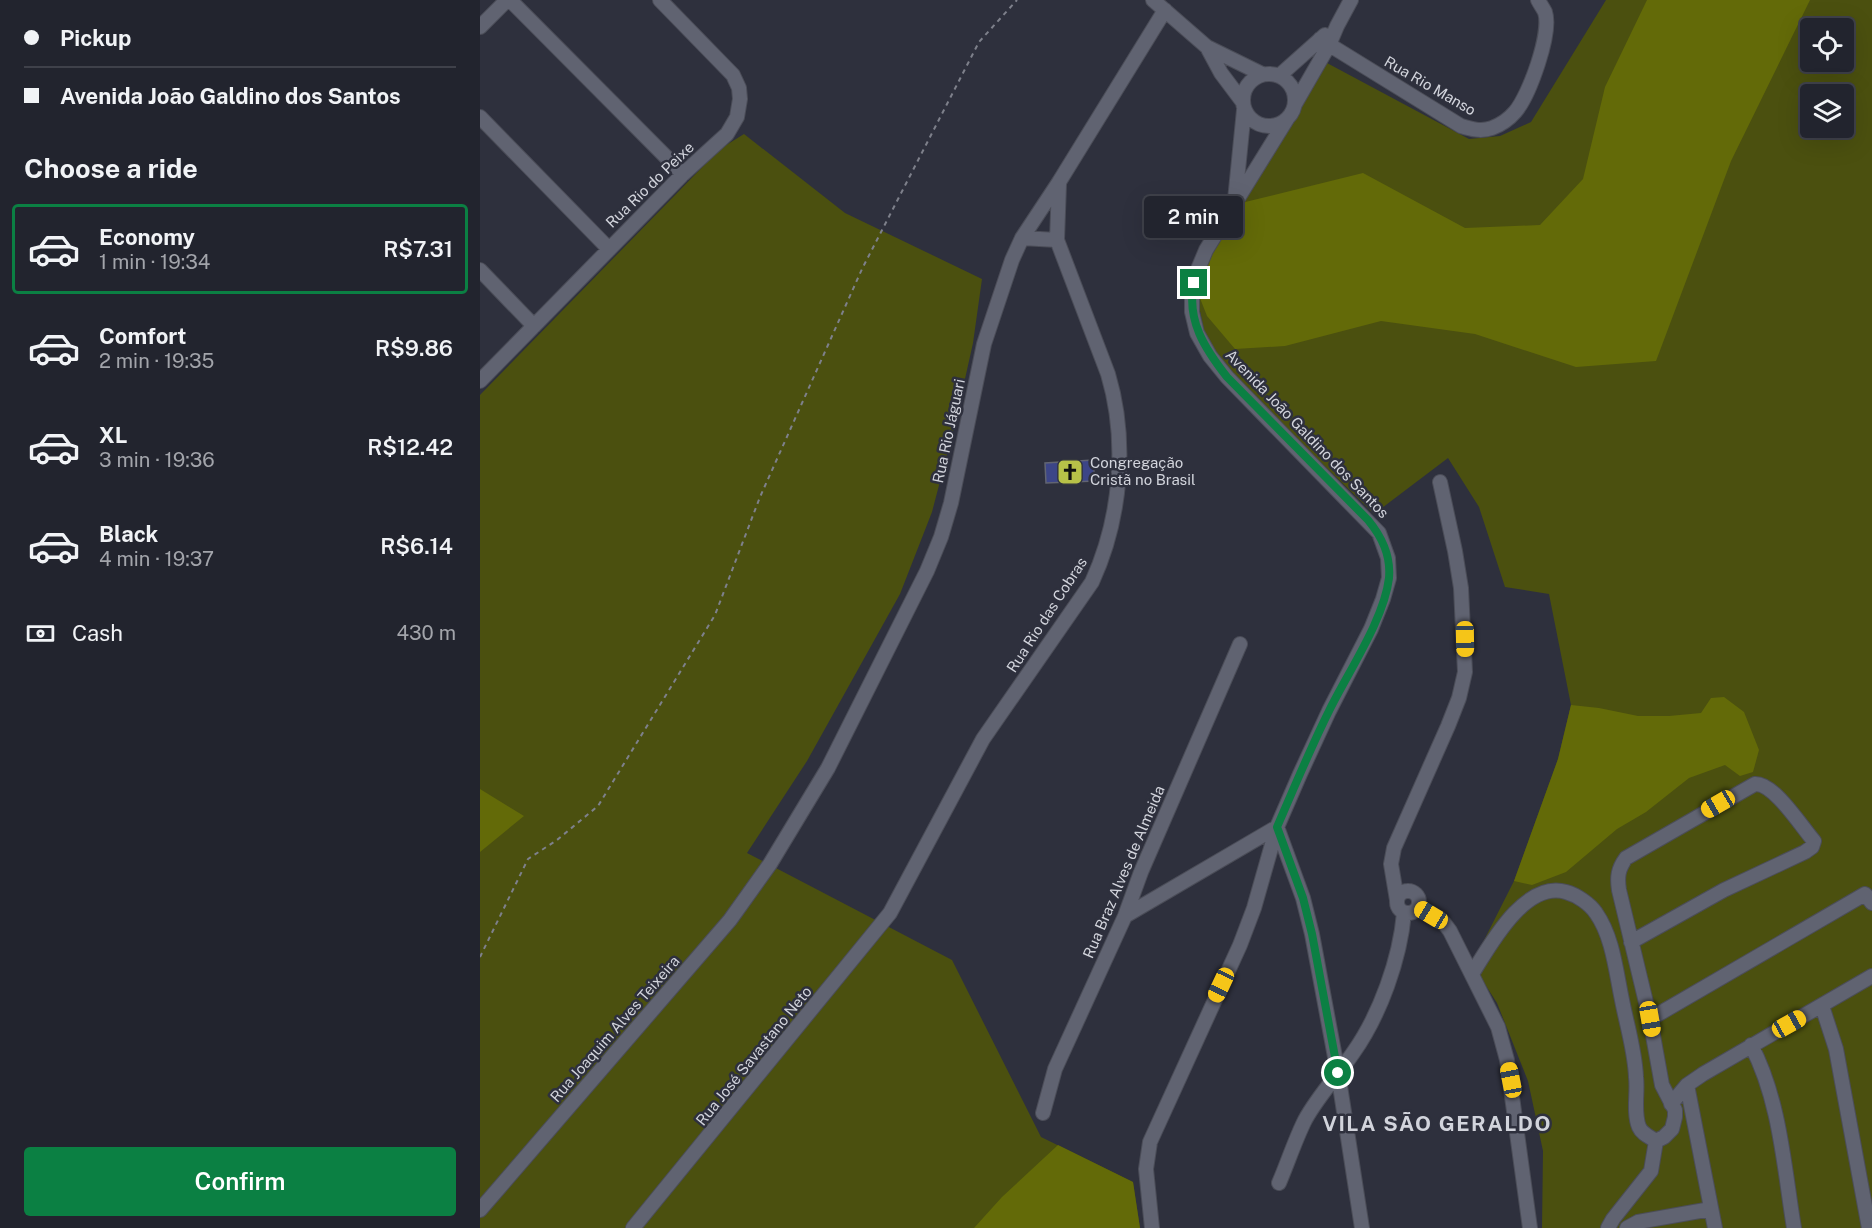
<!DOCTYPE html>
<meta charset="utf-8">
<style>
body{margin:0;font-family:"Public Sans",sans-serif;background:#2e303a;color:#f1f3f6;height:100vh;display:flex;flex-direction:column;font-size:22px;white-space:nowrap}
*{box-sizing:border-box;margin:0}
p{font-size:20px;color:#a2a4aa}
.icon{flex:none;width:33px;height:33px;fill:none;stroke:currentColor;stroke-width:2;stroke-linecap:round;stroke-linejoin:round}
.map{position:relative;flex:1;overflow:hidden}
.side{display:flex;flex-direction:column;background:#22242e;width:480px}
.side>*{flex:none}
.guide{display:grid;align-content:center;height:132px;padding:0 24px;background:#22242e}
.tools{position:absolute;left:1320px;top:18px;display:grid;gap:12px}
.tools a{display:grid;place-items:center;width:54px;height:54px;border-radius:6px;background:#22242e;box-shadow:0 6px 24px #0002,0 0 0 2px #3f414a;font-size:30px}
.end{position:absolute;width:27px;height:27px;margin:-14px;border:8px solid #0b8043;background:#fff;box-shadow:0 0 0 3px #fff}
.from{border-radius:50%}
.bubble{position:absolute;height:42px;border-radius:6px;background:#22242e;box-shadow:0 6px 24px #0002,0 0 0 2px #3f414a;font-size:20px;font-weight:600;line-height:42px;text-align:center}
.car{position:absolute;width:18px;height:36px;margin:-18px -9px;border-radius:8px;box-shadow:0 0 4px 2px #0007;background:linear-gradient(#f5c518 24%,#345 0 40%,#f5c518 0 76%,#345 0 86%,#f5c518 0)}
.guide b{display:flex;align-items:center;gap:21px;height:57px;font-size:22px}
.guide b+b{border-top:2px solid #3f414a}
.guide i{width:15px;height:15px;background:#f1f3f6}
ul{padding:0;list-style:none}
li{display:flex;align-items:center;gap:18px;height:90px;margin:0 12px 9px;padding:0 12px;border:3px solid transparent;border-radius:6px}
li div{flex:1}
li b{display:block;font-size:22px}
li em{font-style:normal;font-weight:600}
li.current{border-color:#0b8043}
li>.icon{width:54px;height:54px;stroke-width:1.5}
h2{padding:0 24px;font-size:27px;line-height:72px}
.pay{display:flex;align-items:center;gap:15px;height:66px;padding:0 24px;font-size:22px}
.pay p{margin-inline-start:auto}
.action{display:flex;gap:12px;margin-top:auto;padding:12px 24px}
.action a{flex:1;height:69px;border-radius:6px;background:#0b8043;color:#fff;font-size:24px;font-weight:600;line-height:69px;text-align:center}
main{display:flex;flex:1;min-height:0}
.map>svg:first-child{display:block}
.green{fill:#4b500f;fill-rule:evenodd}
.forest{fill:#636a08}
.building{fill:#3c4587;stroke:#616472;stroke-width:1.5}
.lines{fill:none;stroke-linecap:round;stroke-linejoin:round}
.street-casing{stroke:#4b4d58;stroke-width:16}
.path{stroke:#7e808b;stroke-width:2;stroke-dasharray:4.5 4.5;stroke-linecap:butt}
.street{stroke:#606371;stroke-width:14}
.route{stroke:#0b8043;stroke-width:8}
.labels{text-anchor:middle;stroke-width:5;stroke-linejoin:round;paint-order:stroke}
.street-label{font-size:15px;fill:#d2d4dc;stroke:#2e303d}
.poi-label{font-size:15px;fill:#d2d4dc;stroke:#2e303d;text-anchor:start}
.district-label{font-size:21px;font-weight:bold;letter-spacing:1.5px;fill:#d2d4dc;stroke:#2e303d}
</style>
<main>
<section class="side">
<div class="guide">
<b><i class="from"></i>Pickup</b>
<b><i></i>Avenida João Galdino dos Santos</b>
</div>
<h2>Choose a ride</h2>
<ul>
<li class="current"><svg class="icon" aria-label="car" viewBox="0 0 24 24"><path d="M5 17H2v-5l4-1 3-4h7l3 4 3 1v5h-3M9 17h6M6 11h13"/><circle cx="7" cy="17" r="2"/><circle cx="17" cy="17" r="2"/></svg><div><b>Economy</b><p>1 min · 19:34</p></div><em>R$7.31</em></li>
<li><svg class="icon" aria-label="car" viewBox="0 0 24 24"><path d="M5 17H2v-5l4-1 3-4h7l3 4 3 1v5h-3M9 17h6M6 11h13"/><circle cx="7" cy="17" r="2"/><circle cx="17" cy="17" r="2"/></svg><div><b>Comfort</b><p>2 min · 19:35</p></div><em>R$9.86</em></li>
<li><svg class="icon" aria-label="car" viewBox="0 0 24 24"><path d="M5 17H2v-5l4-1 3-4h7l3 4 3 1v5h-3M9 17h6M6 11h13"/><circle cx="7" cy="17" r="2"/><circle cx="17" cy="17" r="2"/></svg><div><b>XL</b><p>3 min · 19:36</p></div><em>R$12.42</em></li>
<li><svg class="icon" aria-label="car" viewBox="0 0 24 24"><path d="M5 17H2v-5l4-1 3-4h7l3 4 3 1v5h-3M9 17h6M6 11h13"/><circle cx="7" cy="17" r="2"/><circle cx="17" cy="17" r="2"/></svg><div><b>Black</b><p>4 min · 19:37</p></div><em>R$6.14</em></li>
</ul>
<div class="pay"><svg class="icon" aria-label="cash" viewBox="0 0 24 24"><path d="M3 7h18v10H3z"/><circle cx="12" cy="12" r="2"/></svg>Cash<p>430 m</p></div>
<div class="action"><a>Confirm</a></div>
</section>
<div class="map">
<svg width="1392" height="1228" viewBox="0 0 1392 1228">
<rect width="100%" height="100%" fill="#2e303d"/>
<path class="green" d="M 1126,0 L 1392,0 L 1392,1228 L 1062,1228 L 1063,1151 L 1048,1081 L 1017,1003 L 992,964 L 1034,881 L 1078,759 L 1091,705 L 1069,594 L 1025,587 L 999,507 L 968,458 L 894,514 L 744,368 L 725,334 L 716,293 L 732,245 L 847,63 L 989,139 L 1020,136 L 1051,122 ZM 1330,28 L 1364,28 L 1364,62 L 1330,62 ZM 1330,94 L 1364,94 L 1364,128 L 1330,128 Z
M 264,134 L 365,213 L 502,279 L 493,343 L 474,428 L 452,512 L 420,594 L 327,761 L 267,853 L 472,960 L 561,1137 L 653,1182 L 660,1228 L 0,1228 L 0,395 L 240,149 Z"/>
<path class="forest" d="M 1167,0 L 1330,0 L 1251,161 L 1176,361 L 1096,367 L 995,334 L 901,321 L 805,346 L 755,349 L 727,316 L 714,283 L 757,204 L 883,173 L 985,228 L 1060,225 L 1103,179 L 1125,87 Z
M 1244,697 L 1264,712 L 1279,750 L 1273,772 L 1260,776 L 1245,765 L 1209,778 L 1166,812 L 1137,829 L 1086,872 L 1052,885 L 1034,881 L 1078,759 L 1091,705 L 1119,708 L 1158,716 L 1189,716 L 1221,713 L 1231,698 Z
M 0,789 L 44,816 L 0,852 Z
M 578,1145 L 653,1182 L 660,1228 L 494,1228 L 522,1197 Z"/>
<path class="building" d="M 613,460 L 615,481 L 566,483 L 565,463 Z"/>
<g class="lines">
<g class="street-casing">
<path id="street" d="M 30,0 L 203,174
M 673,0 L 727,47 L 782,74
M 0,27 L 27,0
M 840,39 L 981,126 C 991,129 1001,132 1012,128 C 1020,125 1029,119 1035,112 C 1049,96 1072,33 1065,12 C 1063,8 1060,4 1058,0
M 727,47 L 741,73 L 762,101
M763 100a26 26 0 1 1 52 0a26 26 0 1 1-52 0Z
M 799,76 L 845,35
M 815,104 L 849,45 L 857,26 L 871,0
M 0,117 L 129,249
M 755,200 L 764,110
M 542,238 L 577,240
M 0,270 L 54,326
M 0,381 L 203,174 L 247,134 L 257,117 L 260,99 L 259,88 L 253,75 L 180,0
M 797,827 L 823,898 L 832,934 L 858,1073 L 882,1228
M917 902a11 11 0 1 1 22 0a11 11 0 1 1-22 0Z
M 917,900 L 911,864 L 914,848 L 968,726 L 979,698 L 985,672 L 981,588 L 975,551 L 960,482
M 938,907 L 964,923 L 970,931 L 1018,1027 L 1027,1060 L 1050,1228
M 645,916 L 797,827
M 1151,942 L 1244,890 L 1325,852 L 1332,847 L 1334,841 C 1321,826 1294,783 1275,784 L 1146,858 C 1138,869 1137,877 1139,890 L 1170,1019 L 1182,1085 L 1195,1110 L 1195,1117 L 1192,1129 L 1184,1137 L 1176,1141
M 992,974 C 1010,945 1045,880 1086,892 C 1097,895 1110,904 1116,913 C 1133,937 1136,972 1142,1000 C 1147,1026 1155,1051 1156,1077 C 1158,1092 1153,1112 1159,1127 C 1162,1134 1170,1137 1176,1141
M 1342,1006 L 1356,1049 L 1389,1228
M 1170,1019 L 1385,894 L 1392,903
M 1271,1045 C 1300,1100 1304,1167 1314,1228
M 1207,1085 L 1235,1228
M 1191,1104 L 1207,1085 L 1223,1074 L 1392,976
M 563,1113 L 575,1069 L 645,916 L 661,872 L 760,644
M 799,1183 C 808,1162 815,1140 825,1120 C 838,1096 858,1075 873,1053 C 900,1015 920,959 924,913
M 0,1210 L 250,920 L 290,864 L 348,768 L 447,571 L 461,537 L 471,503 L 504,344 L 532,260 L 542,238 L 579,182 L 685,10
M 153,1228 L 410,913 L 503,739 L 612,582 C 641,519 648,441 628,374 L 577,240 L 579,184
M 672,1228 L 666,1169 L 670,1142 L 760,945 L 774,908 L 797,827 L 820,774 L 849,711 L 891,629 L 903,599 L 909,578 L 908,558 L 899,533 L 747,377 L 730,356 L 717,333 L 712,312 L 712,292 L 716,274 L 726,250 L 807,119
M 1128,1228 L 1133,1219 L 1171,1171 L 1176,1141
M 1147,1228 L 1158,1222 L 1231,1209"/>
</g>
<path class="path" d="M 0,957 L 48,859 L 77,840 L 118,806 L 235,615 L 280,497 L 382,269 L 499,42 L 537,0"/>
<use href="#street" class="street"/>
</g>
<g class="lines">
<path class="route" d="M 714,283 C 706,320 725,349 747,377 L 888,520 C 902,537 911,555 909,578 C 904,620 868,672 849,711 C 830,749 814,788 797,827 L 823,898 L 832,934 L 858,1073"/>
</g>
<defs>
<g id="church-square" transform="scale(1.35)"><rect x="-9" y="-9" width="18" height="18" rx="4" fill="#b7c148" stroke="#2e303d"/><path d="M-1.2-6h2.4v3.5h3.3v2.4h-3.3V6h-2.4V-.1h-3.3v-2.4h3.3Z" fill="#111"/></g>
</defs>
<g fill-rule="evenodd">
<use href="#church-square" x="590" y="472"/>
</g>
<g class="labels">
<g class="street-label">
<text transform="translate(950 86) rotate(30)" y="5">Rua Rio Manso</text>
<text transform="translate(170 185) rotate(-44)" y="5">Rua Rio do Peixe</text>
<text transform="translate(469 431) rotate(-78)" y="5">Rua Rio Jáguari</text>
<text transform="translate(827 434) rotate(46)" y="5">Avenida João Galdino dos Santos</text>
<text transform="translate(567 615) rotate(-57)" y="5">Rua Rio das Cobras</text>
<text transform="translate(644 872) rotate(-67)" y="5">Rua Braz Alves de Almeida</text>
<text transform="translate(135 1029) rotate(-49)" y="5">Rua Joaquim Alves Teixeira</text>
<text transform="translate(274 1056) rotate(-51)" y="5">Rua José Savastano Neto</text>
</g>
<g class="poi-label">
<text x="610" y="468">Congregação<tspan x="610" dy="17">Cristã no Brasil</tspan></text>
</g>
<g class="district-label">
<text x="957" y="1131">VILA SÃO GERALDO</text>
</g>
</g>
</svg>
<div class="tools">
<a><svg class="icon" aria-label="locate" viewBox="0 0 24 24"><circle cx="12" cy="12" r="6"/><path d="M12 2v4M12 18v4M2 12h4M18 12h4"/></svg></a>
<a><svg class="icon" aria-label="layers" viewBox="0 0 24 24"><path d="M12 4l9 5-9 5-9-5zM3 14l9 5 9-5"/></svg></a>
</div>
<i class="end from" style="left:858px;top:1073px"></i>
<i class="end" style="left:714px;top:283px"></i>
<div class="bubble" style="left:664px;top:196px;width:99px">2 min</div>
<i class="car" style="left:985px;top:639px;rotate:179deg"></i>
<i class="car" style="left:1238px;top:804px;rotate:240deg"></i>
<i class="car" style="left:951px;top:915px;rotate:301deg"></i>
<i class="car" style="left:741px;top:985px;rotate:205deg"></i>
<i class="car" style="left:1170px;top:1019px;rotate:170deg"></i>
<i class="car" style="left:1309px;top:1024px;rotate:61deg"></i>
<i class="car" style="left:1031px;top:1080px;rotate:349deg"></i>
</div>
</main>
